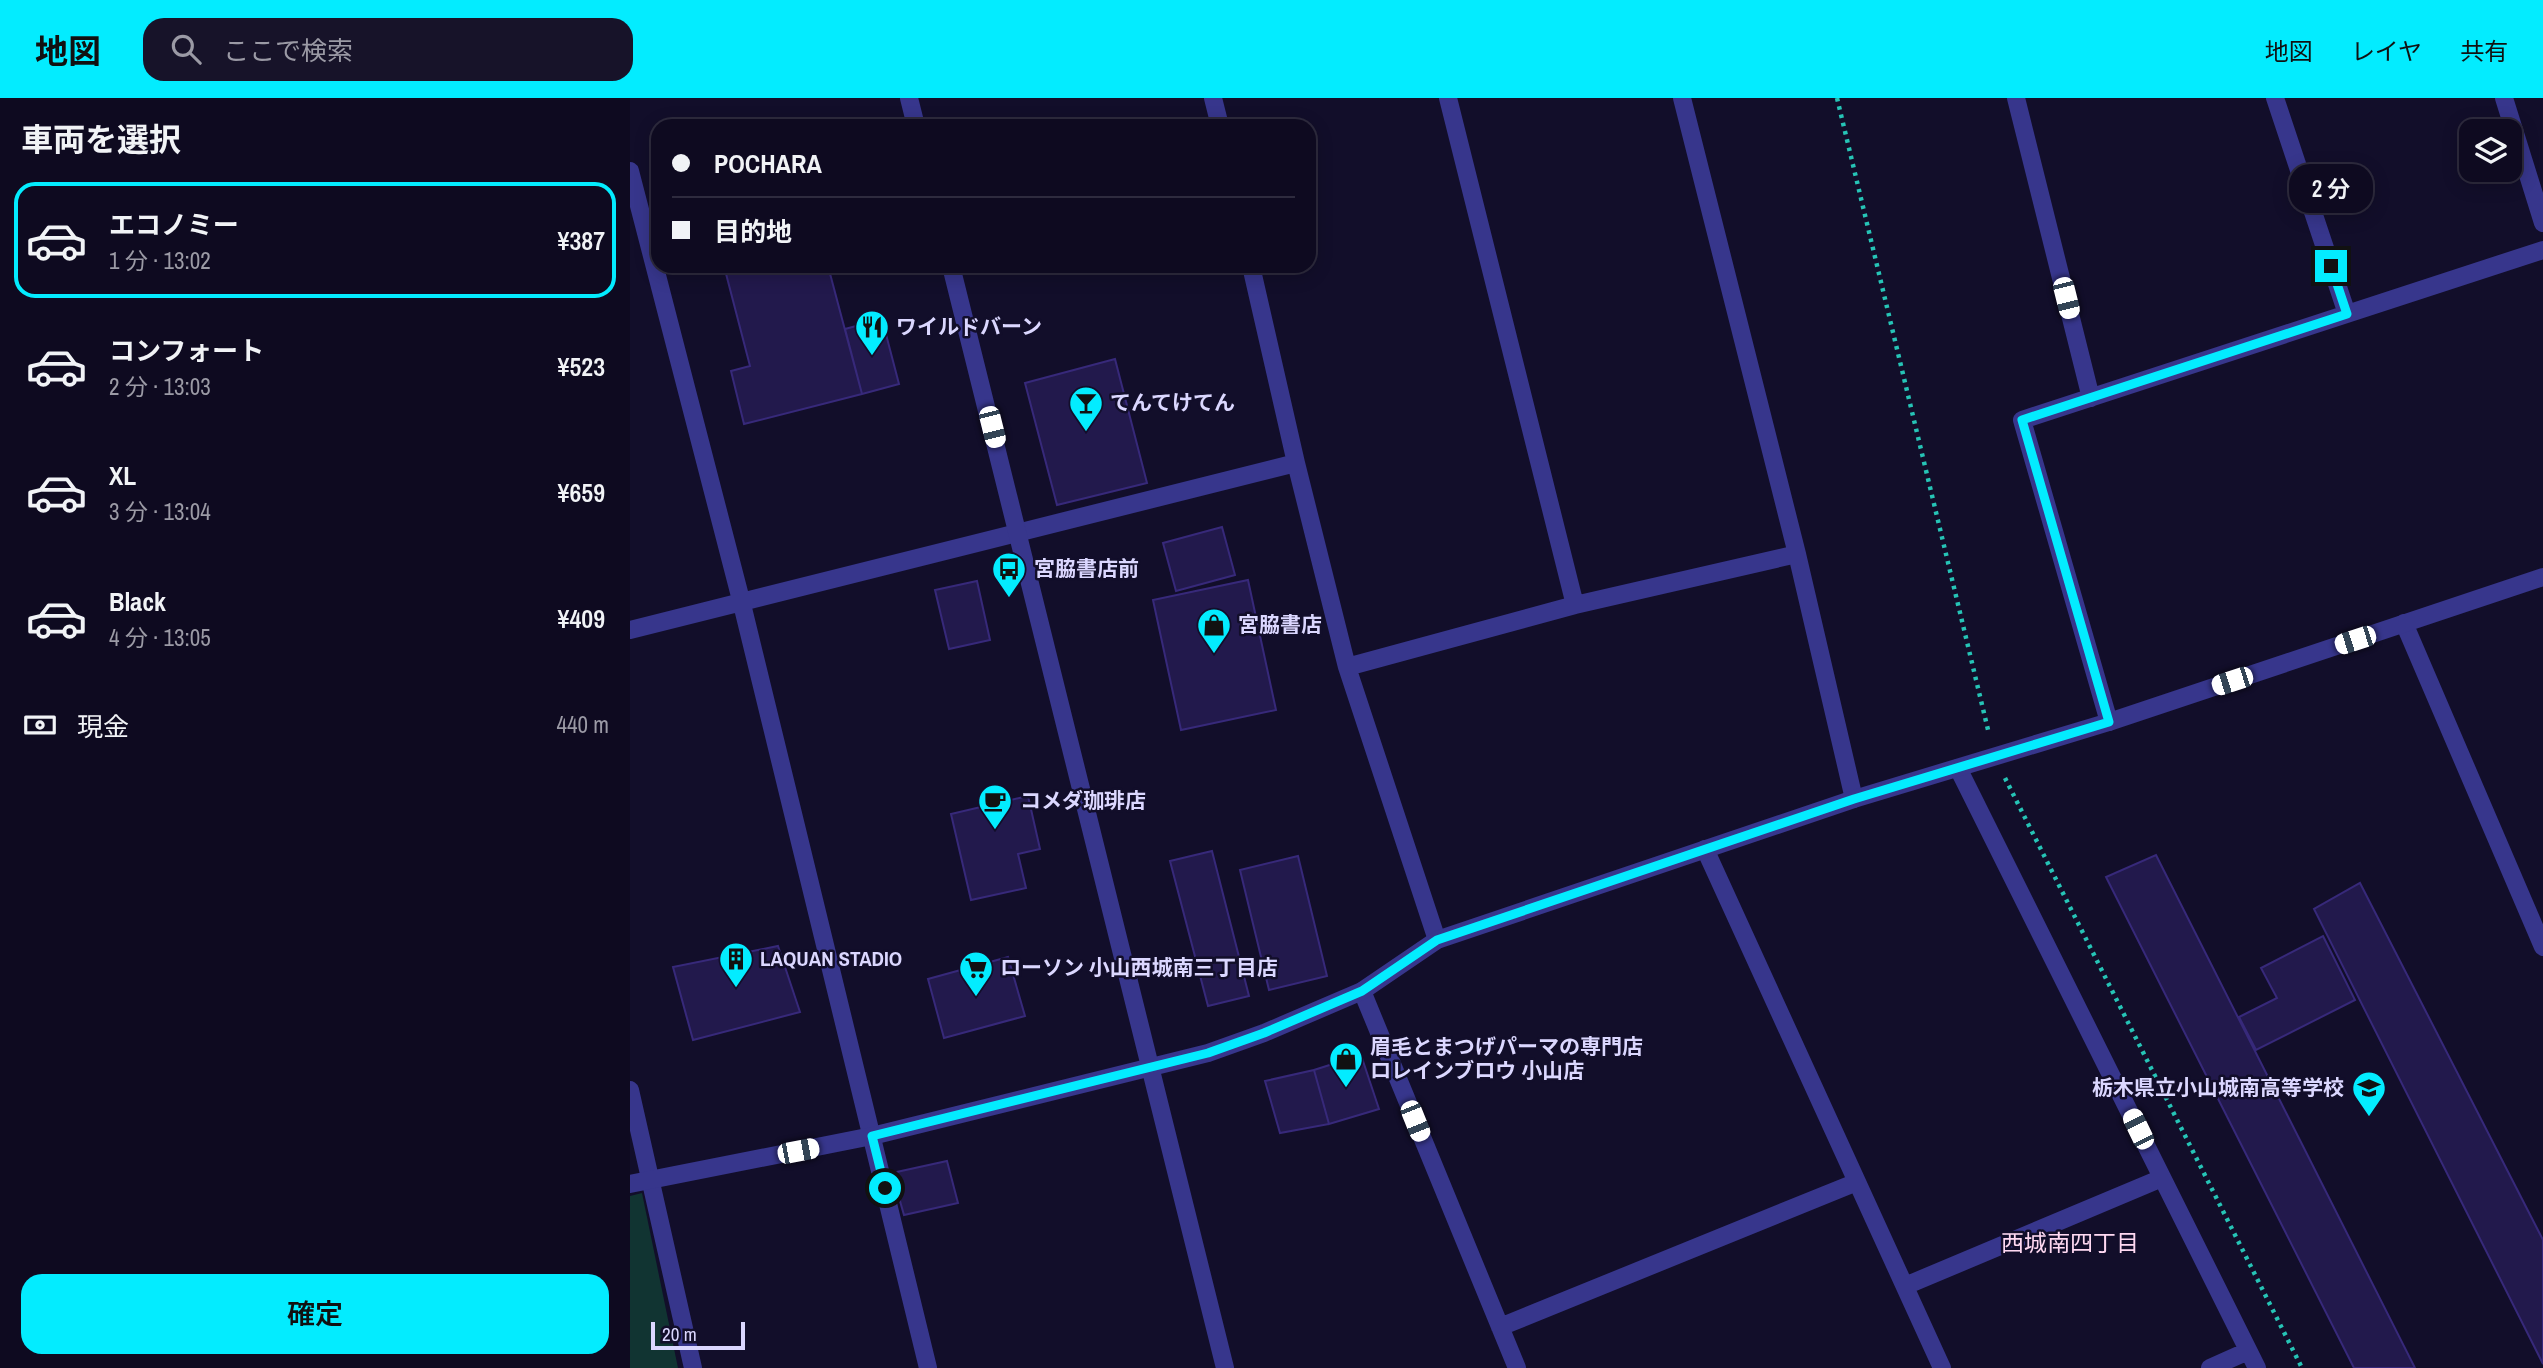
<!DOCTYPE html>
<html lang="ja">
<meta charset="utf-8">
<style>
body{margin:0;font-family:"Archivo Narrow","Noto Sans JP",sans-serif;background:#171329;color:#f1f3f6;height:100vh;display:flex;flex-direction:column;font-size:26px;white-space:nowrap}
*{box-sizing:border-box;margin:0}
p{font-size:23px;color:#9b9aa5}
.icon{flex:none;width:38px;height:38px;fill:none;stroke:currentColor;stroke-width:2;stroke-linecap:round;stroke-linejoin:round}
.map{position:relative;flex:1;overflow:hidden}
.side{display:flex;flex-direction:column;background:#0e0a20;width:630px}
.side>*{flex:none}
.top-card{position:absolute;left:21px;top:21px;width:665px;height:154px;border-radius:21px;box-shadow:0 4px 18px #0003,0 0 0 2px #2e2b3e;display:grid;align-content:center;height:154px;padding:0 21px;background:#0e0a20}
.fabs{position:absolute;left:1829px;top:21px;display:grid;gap:14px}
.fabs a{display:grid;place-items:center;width:63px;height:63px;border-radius:14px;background:#0e0a20;box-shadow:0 4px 18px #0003,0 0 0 2px #2e2b3e;font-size:35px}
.scale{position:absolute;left:21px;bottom:18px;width:94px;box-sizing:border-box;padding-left:7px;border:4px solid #dbd7ff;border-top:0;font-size:19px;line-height:24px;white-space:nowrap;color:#dbd7ff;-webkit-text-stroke:5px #120e2a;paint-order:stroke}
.end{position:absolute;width:32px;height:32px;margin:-16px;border:9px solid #03ecff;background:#111;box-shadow:0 0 0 4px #111}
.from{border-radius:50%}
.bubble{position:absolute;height:49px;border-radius:21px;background:#0e0a20;box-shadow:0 4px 18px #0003,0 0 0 2px #2e2b3e;font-size:23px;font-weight:600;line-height:49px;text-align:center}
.car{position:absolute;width:21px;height:42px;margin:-21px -10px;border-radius:9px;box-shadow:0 0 5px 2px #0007;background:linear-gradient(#fff 24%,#345 0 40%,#fff 0 76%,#345 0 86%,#fff 0)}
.top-card b{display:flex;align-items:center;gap:24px;height:66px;font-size:26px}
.top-card b+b{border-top:2px solid #2e2b3e}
.top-card i{width:18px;height:18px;background:#f1f3f6}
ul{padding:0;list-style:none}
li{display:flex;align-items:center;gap:21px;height:116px;margin:0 14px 10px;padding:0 7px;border:4px solid transparent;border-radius:21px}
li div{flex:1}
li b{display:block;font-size:26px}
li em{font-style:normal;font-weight:600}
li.current{border-color:#03ecff}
li>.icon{width:63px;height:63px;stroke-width:1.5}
h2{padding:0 21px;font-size:32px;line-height:84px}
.pay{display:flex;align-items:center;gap:18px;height:77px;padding:0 21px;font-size:26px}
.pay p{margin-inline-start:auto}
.action{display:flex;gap:14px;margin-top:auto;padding:14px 21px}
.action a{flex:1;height:80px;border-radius:21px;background:#03ecff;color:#111;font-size:28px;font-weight:600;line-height:80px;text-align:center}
header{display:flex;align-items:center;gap:42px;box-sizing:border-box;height:98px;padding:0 35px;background:#03ecff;color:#111}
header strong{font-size:33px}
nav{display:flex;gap:38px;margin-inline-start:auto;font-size:24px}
.search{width:490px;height:63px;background:#171329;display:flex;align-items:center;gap:18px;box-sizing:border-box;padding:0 24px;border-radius:21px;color:#9b9aa5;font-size:26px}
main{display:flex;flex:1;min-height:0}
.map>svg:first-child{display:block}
.green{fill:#113432}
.building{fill:#22194c;stroke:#37297a;stroke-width:2}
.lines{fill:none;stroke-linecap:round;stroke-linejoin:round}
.path{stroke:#26c4b6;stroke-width:4.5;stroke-dasharray:3.5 5;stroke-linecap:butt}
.service{stroke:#37368c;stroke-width:18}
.minor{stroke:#37368c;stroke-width:18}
.tertiary{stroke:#37368c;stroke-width:18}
.route{stroke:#03ecff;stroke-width:9}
.labels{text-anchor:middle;stroke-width:5;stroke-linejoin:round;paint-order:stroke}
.poi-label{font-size:21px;font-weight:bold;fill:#dbd7ff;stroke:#120e2a;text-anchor:start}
.neighbourhood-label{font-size:23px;fill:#ffd9f2;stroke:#120e2a}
</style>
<header>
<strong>地図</strong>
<div class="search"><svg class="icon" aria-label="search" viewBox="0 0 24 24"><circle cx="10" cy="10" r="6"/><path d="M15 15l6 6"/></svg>ここで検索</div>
<nav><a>地図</a><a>レイヤ</a><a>共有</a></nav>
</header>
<main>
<section class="side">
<h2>車両を選択</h2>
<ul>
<li class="current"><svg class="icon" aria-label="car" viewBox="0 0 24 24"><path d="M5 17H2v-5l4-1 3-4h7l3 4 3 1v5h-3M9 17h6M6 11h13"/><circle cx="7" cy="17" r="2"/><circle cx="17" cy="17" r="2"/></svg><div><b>エコノミー</b><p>1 分 · 13:02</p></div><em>¥387</em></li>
<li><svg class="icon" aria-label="car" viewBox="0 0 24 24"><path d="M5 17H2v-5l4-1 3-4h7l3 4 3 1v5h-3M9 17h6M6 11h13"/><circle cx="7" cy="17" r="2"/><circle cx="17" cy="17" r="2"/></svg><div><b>コンフォート</b><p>2 分 · 13:03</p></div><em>¥523</em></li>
<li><svg class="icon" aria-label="car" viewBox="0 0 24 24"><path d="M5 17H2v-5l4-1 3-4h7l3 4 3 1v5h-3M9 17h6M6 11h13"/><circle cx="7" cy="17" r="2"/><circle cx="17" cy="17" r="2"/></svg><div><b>XL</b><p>3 分 · 13:04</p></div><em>¥659</em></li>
<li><svg class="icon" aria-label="car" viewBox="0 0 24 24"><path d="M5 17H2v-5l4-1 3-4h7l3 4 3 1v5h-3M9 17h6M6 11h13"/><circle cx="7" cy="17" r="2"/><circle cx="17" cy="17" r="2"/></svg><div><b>Black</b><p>4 分 · 13:05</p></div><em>¥409</em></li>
</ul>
<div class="pay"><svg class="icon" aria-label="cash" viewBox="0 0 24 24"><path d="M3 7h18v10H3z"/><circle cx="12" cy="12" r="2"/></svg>現金<p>440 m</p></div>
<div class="action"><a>確定</a></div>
</section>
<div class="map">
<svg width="1913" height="1270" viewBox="0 0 1913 1270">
<rect width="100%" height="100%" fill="#120e2a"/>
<path class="green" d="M 12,1095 L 48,1270 L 0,1270 L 0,1098 Z"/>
<path class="building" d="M 94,168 L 198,168 L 232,296 L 114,326 L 101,273 L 120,268 Z
M 252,221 L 269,286 L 232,296 L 215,231 Z
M 485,261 L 517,385 L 427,407 L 395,285 Z
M 592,429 L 605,477 L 546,493 L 533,445 Z
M 618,482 L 646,612 L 551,632 L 523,502 Z
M 347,483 L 360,542 L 319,551 L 305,492 Z
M 398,698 L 410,751 L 388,756 L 396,790 L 341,802 L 321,716 Z
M 582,753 L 619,898 L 578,908 L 540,763 Z
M 1526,757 L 1785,1270 L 1724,1270 L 1476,779 Z
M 668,758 L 697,878 L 639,892 L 610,772 Z
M 1730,785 L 1913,1142 L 1913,1266 L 1684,811 Z
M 1693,838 L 1725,902 L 1626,952 L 1609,919 L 1647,900 L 1631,870 Z
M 148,848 L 170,914 L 63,942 L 43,869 Z
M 378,859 L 395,918 L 314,940 L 298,881 Z
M 731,957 L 749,1011 L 699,1026 L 684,972 Z
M 684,972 L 699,1026 L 650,1035 L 635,983 Z
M 317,1063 L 328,1105 L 274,1117 L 262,1075 Z"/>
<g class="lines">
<path class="path" d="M 1207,0 L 1359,636
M 1375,680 L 1672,1270"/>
<path class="service" d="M 1774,525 L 1913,849"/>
<path class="minor" d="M 583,0 L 590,28
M 818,0 L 945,507
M 1052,0 L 1167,456 L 1224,701
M 1386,0 L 1461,300
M 1645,0 L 1717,216
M 1874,0 L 1913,125
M 0,73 L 111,502 L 298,1270
M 621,168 L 666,365 L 717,569 L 807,842
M 0,532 L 666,365
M 717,569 L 945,507 L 1167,456
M 1479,624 L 1392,322 L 1913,152
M 1328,670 L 1627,1270
M 1075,751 L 1312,1270
M 732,893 L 887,1270
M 0,992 L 63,1270
M 1275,1188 L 1532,1080
M 870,1229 L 1227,1084
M 1580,1270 L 1618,1253"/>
<path class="tertiary" d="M 279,0 L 286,28
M 321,168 L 595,1270
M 0,1086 L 242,1038 L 578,955 L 634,935 L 732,893 L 807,842 L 1224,701 L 1479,624 L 1913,479"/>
</g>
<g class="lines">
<path class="route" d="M 255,1090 L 242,1038 L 578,955 L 634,935 L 732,893 L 807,842 L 1224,701 L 1479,624 L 1392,322 L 1717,216 L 1701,168"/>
</g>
<defs>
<g id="restaurant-pin" transform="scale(1.75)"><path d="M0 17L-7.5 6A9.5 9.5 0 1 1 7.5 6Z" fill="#03ecff" stroke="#120e2a"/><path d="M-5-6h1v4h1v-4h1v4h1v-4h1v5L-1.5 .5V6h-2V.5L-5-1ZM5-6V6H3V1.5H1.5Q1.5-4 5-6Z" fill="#111"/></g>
<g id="bar-pin" transform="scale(1.75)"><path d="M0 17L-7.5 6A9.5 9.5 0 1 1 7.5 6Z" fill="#03ecff" stroke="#120e2a"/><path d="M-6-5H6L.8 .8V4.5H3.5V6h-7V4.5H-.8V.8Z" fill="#111"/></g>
<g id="bus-pin" transform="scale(1.75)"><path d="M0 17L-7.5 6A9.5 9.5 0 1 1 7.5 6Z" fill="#03ecff" stroke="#120e2a"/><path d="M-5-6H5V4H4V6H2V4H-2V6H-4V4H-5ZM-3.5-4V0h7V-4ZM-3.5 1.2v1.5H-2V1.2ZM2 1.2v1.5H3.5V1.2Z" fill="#111"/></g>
<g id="shop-pin" transform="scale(1.75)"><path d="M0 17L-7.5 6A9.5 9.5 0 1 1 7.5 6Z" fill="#03ecff" stroke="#120e2a"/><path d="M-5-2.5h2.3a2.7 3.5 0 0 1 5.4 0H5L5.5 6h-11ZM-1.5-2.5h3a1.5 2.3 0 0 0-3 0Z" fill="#111"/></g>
<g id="cafe-pin" transform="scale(1.75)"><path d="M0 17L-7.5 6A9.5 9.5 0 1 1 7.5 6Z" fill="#03ecff" stroke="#120e2a"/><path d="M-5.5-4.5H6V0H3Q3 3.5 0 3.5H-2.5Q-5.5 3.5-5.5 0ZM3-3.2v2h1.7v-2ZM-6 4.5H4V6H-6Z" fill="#111"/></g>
<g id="building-pin" transform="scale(1.75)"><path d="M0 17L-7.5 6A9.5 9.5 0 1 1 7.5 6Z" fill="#03ecff" stroke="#120e2a"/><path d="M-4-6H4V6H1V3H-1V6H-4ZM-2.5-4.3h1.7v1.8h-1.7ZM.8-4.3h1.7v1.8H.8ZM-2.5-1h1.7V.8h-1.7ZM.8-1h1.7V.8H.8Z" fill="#111"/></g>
<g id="supermarket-pin" transform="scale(1.75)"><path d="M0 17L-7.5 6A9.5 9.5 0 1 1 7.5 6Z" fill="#03ecff" stroke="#120e2a"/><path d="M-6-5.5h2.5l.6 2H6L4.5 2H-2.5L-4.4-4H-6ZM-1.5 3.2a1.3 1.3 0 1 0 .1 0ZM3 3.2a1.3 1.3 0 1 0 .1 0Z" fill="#111"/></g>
<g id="school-pin" transform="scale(1.75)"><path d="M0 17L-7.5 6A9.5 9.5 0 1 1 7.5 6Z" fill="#03ecff" stroke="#120e2a"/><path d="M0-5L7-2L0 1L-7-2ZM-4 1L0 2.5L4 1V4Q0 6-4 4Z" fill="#111"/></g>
</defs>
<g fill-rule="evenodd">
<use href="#restaurant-pin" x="242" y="229"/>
<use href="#bar-pin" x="456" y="305"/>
<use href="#bus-pin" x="379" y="471"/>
<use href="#shop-pin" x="584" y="527"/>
<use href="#cafe-pin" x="365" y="703"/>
<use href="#building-pin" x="106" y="861"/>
<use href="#supermarket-pin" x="346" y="870"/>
<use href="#shop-pin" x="716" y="961"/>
<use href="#school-pin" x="1739" y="990"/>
</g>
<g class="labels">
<g class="poi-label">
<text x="266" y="236">ワイルドバーン</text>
<text x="480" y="312">てんてけてん</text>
<text x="404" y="478">宮脇書店前</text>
<text x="608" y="534">宮脇書店</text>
<text x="390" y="710">コメダ珈琲店</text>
<text x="130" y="868">LAQUAN STADIO</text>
<text x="370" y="877">ローソン 小山西城南三丁目店</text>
<text x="740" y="956">眉毛とまつげパーマの専門店<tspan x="740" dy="24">ロレインブロウ 小山店</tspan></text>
<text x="1714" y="997" text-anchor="end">栃木県立小山城南高等学校</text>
</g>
<g class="neighbourhood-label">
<text x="1440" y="1153">西城南四丁目</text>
</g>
</g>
</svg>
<div class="fabs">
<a><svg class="icon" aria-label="layers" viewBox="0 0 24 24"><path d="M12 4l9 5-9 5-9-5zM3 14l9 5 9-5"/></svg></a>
</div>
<div class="scale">20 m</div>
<i class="end from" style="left:255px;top:1090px"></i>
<i class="end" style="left:1701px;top:168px"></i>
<div class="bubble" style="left:1659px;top:66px;width:84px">2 分</div>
<i class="car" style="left:1436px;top:200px;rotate:166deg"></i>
<i class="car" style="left:362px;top:329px;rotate:166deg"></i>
<i class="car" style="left:1725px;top:542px;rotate:252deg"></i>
<i class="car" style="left:1602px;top:583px;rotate:252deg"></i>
<i class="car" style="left:785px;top:1023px;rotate:158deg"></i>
<i class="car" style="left:1508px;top:1031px;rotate:334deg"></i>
<i class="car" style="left:168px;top:1053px;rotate:79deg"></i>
<div class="top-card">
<b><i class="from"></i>POCHARA</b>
<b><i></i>目的地</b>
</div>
</div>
</main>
